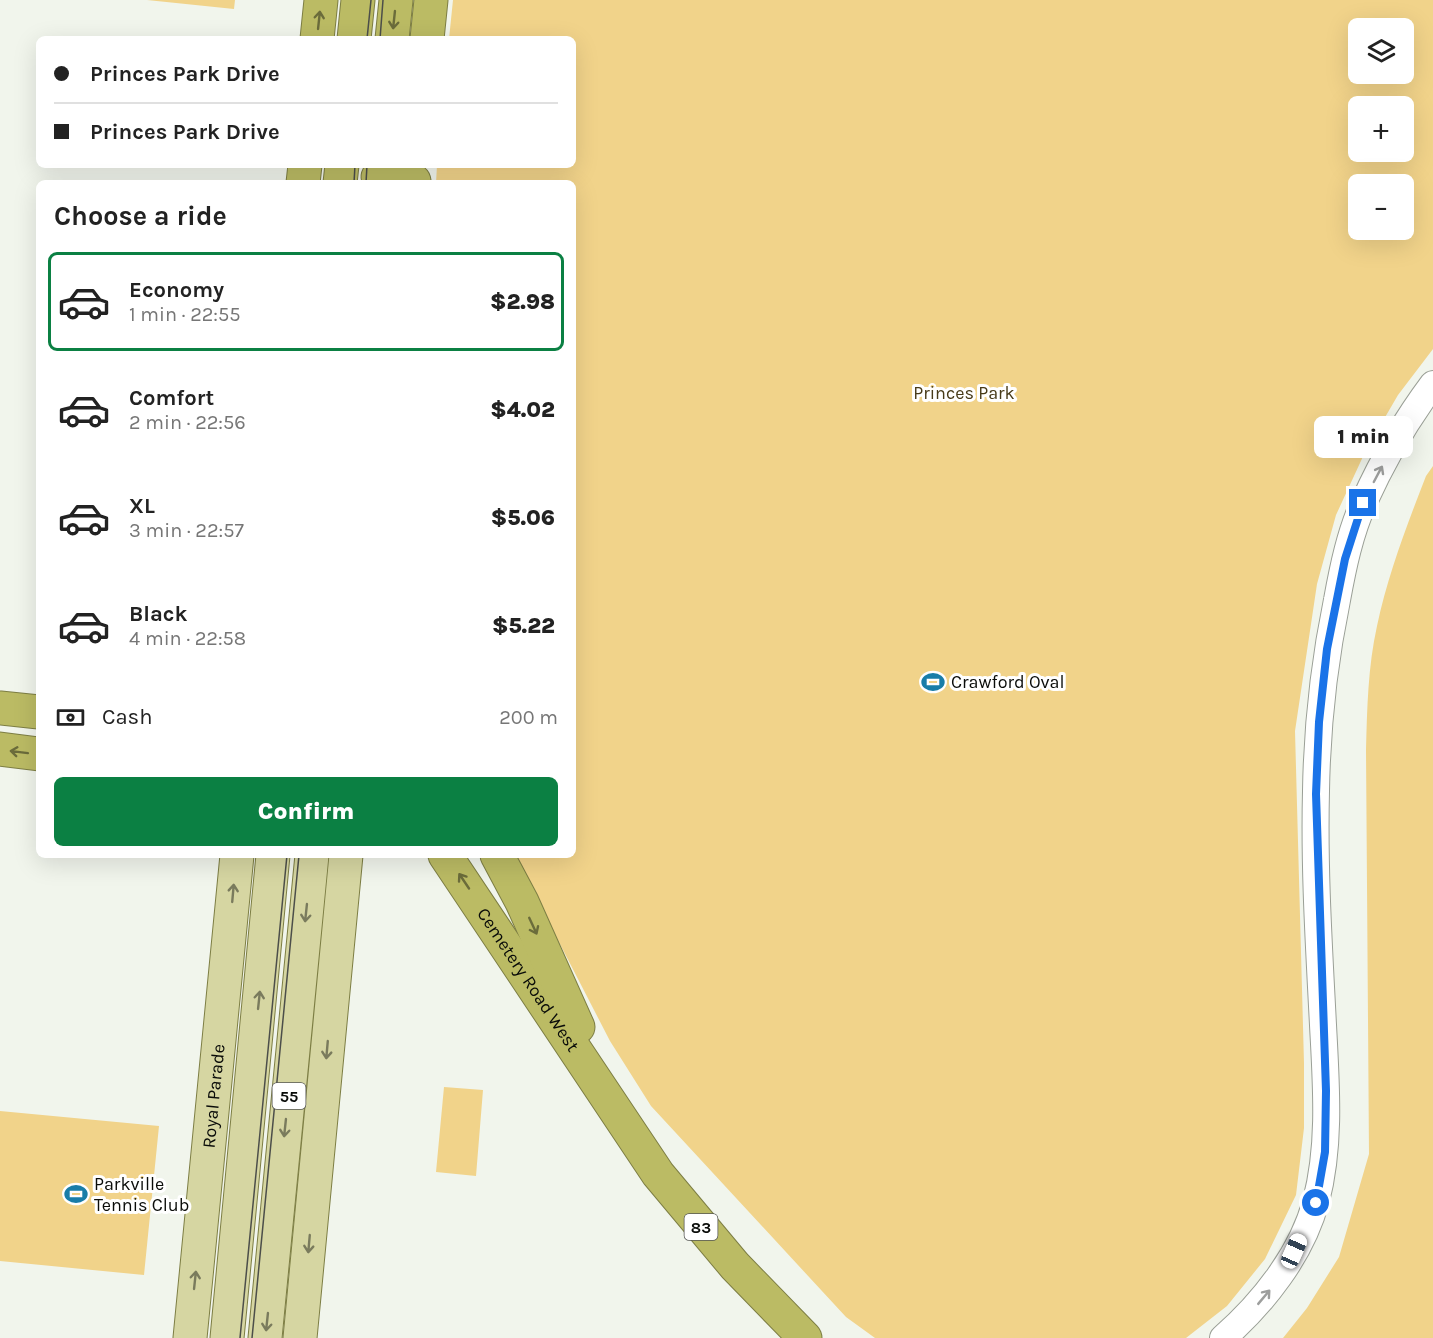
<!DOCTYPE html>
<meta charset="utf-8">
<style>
body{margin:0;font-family:Karla,sans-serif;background:#f2f2f2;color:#222;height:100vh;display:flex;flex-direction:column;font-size:22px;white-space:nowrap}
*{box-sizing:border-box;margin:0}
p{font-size:20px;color:#767676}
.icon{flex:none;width:33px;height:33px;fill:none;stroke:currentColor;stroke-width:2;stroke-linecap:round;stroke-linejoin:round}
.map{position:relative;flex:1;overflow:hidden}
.side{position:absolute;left:36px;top:180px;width:540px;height:678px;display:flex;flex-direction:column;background:#fff;border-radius:9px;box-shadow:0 6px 24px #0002}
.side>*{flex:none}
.top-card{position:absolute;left:36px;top:36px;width:540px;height:132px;border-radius:9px;box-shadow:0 6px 24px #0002;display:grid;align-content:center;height:132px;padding:0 18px;background:#fff}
.controls{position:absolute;left:1348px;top:18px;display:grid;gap:12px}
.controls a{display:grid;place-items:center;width:66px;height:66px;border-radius:9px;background:#fff;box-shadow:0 6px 24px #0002;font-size:30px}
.end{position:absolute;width:27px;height:27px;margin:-14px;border:8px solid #1a73e8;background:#fff;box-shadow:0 0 0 3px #fff}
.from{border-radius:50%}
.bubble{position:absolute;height:42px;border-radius:9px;background:#fff;box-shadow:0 6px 24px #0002;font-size:20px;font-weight:800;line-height:42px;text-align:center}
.car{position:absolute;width:18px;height:36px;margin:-18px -9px;border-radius:8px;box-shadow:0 0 4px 2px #0007;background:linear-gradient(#fff 24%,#345 0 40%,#fff 0 76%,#345 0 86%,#fff 0)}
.top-card b{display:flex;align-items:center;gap:21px;height:57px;font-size:22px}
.top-card b+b{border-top:2px solid #e0e0e0}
.top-card i{width:15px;height:15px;background:#222}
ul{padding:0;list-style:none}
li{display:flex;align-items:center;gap:18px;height:99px;margin:0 12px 9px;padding:0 6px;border:3px solid transparent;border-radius:9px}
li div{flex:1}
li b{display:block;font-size:22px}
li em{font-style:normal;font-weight:800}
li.active{border-color:#0b8043}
li>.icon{width:54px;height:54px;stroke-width:1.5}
h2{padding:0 18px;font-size:27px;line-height:72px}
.pay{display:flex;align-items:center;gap:15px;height:66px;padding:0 18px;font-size:22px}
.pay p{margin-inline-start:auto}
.cta{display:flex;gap:12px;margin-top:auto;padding:12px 18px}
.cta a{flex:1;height:69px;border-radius:9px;background:#0b8043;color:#fff;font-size:24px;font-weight:800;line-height:69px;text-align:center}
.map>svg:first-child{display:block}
.green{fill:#f1d38a;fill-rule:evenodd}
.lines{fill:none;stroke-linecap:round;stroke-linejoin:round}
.street-casing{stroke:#9a9f96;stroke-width:28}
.primary-casing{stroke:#7d7e44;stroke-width:35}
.highway-casing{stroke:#7d7e44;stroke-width:35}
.street{stroke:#fff;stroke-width:26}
.primary{stroke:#d6d6a2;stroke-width:33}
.highway{stroke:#bbbb64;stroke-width:33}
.tram{stroke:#4c4e4a;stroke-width:1.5}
.oneway{stroke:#6b6c3b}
.oneway2{stroke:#9d9e9d}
.oneway3{stroke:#7a7b5d}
.route{stroke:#1a73e8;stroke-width:8}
.labels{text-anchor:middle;stroke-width:6;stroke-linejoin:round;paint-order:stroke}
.shield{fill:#fff;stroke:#545553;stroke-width:1.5}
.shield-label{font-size:16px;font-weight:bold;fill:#0a0c09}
.park-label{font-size:18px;fill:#473a18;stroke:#fff}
.poi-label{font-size:18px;fill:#0a0c09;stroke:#fff;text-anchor:start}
.street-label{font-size:18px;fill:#0a0c09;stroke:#fff}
</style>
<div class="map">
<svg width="1433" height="1338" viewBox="0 0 1433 1338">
<rect width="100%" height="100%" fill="#f1f5ec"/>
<path class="green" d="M 147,0 L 235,0 L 234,9 Z
M 453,0 L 1433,0 L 1433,349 L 1398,395 L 1366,450 L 1336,515 L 1317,584 L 1295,731 L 1304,1063 L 1304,1128 L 1296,1195 L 1265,1259 L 1227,1306 L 1186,1338 L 875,1338 L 846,1317 L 651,1106 L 610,1041 L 514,855 L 573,855 L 573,183 L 436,183 L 437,165 L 573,165 L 573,39 L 449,39 ZM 1359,28 L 1404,28 L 1404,74 L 1359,74 ZM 1359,106 L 1404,106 L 1404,152 L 1359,152 ZM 1359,184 L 1404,184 L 1404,230 L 1359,230 Z
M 1433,466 L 1433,1338 L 1283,1338 L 1307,1308 L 1339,1257 L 1369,1154 L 1366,750 C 1367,709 1368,666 1377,626 C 1388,574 1407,525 1426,476 Z
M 444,1087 L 483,1090 L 476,1176 L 436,1172 Z
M 0,1111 L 159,1126 L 144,1275 L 0,1261 Z"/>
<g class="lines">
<g class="street-casing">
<path id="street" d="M 1223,1338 C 1263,1303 1302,1254 1316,1201 C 1331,1144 1326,1083 1323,1025 C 1319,947 1314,869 1316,791 C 1317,727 1324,663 1337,600 C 1343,567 1350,533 1364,502 C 1382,462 1406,420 1433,384"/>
</g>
<g class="primary-casing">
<g id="primary">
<path id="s1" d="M 190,1338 L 237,855"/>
<path d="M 227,1338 L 273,855"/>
<path d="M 265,1338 L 312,855"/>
<path d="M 300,1338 L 346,855"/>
</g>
</g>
<g class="highway-casing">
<g id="highway">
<path d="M 317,39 L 321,0"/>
<path d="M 354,39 L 358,0"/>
<path d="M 392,39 L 396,0"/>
<path d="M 427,39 L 431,0"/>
<path d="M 378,177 L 414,181"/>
<path d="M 303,183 L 305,165"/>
<path d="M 340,183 L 342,165"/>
<path d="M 0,708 L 39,712"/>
<path d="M 0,749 L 39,754"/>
<path id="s2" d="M 445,855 L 658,1174 L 735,1266 L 805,1338"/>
<path d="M 497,855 L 522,902 L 578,1027"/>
</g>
</g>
<use href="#street" class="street"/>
<use href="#primary" class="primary"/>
<use href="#highway" class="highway"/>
<path class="tram" d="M 367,39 L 371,0
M 380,39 L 383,0
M 354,183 L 355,165
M 366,183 L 367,165
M 240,1338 L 287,855
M 252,1338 L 299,855"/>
</g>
<defs><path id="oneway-shaft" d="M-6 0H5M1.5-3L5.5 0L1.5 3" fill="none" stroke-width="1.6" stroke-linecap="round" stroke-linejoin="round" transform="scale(1.5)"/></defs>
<g class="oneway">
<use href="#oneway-shaft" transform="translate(319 20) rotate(-84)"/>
<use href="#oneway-shaft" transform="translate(394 20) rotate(96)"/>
<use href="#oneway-shaft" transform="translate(19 752) rotate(-173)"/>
<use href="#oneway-shaft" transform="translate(464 881) rotate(-124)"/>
<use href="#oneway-shaft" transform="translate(533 926) rotate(65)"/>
</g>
<g class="oneway2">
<use href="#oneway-shaft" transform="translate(1378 474) rotate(-62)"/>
<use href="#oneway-shaft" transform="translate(1264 1297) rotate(-50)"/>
</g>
<g class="oneway3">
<use href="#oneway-shaft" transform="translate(233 893) rotate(-85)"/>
<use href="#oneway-shaft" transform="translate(306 913) rotate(96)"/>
<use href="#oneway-shaft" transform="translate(259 1000) rotate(-84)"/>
<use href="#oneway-shaft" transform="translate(327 1050) rotate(95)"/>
<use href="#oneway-shaft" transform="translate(285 1128) rotate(96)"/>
<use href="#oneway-shaft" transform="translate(309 1244) rotate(95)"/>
<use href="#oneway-shaft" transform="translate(195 1280) rotate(-84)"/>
<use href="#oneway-shaft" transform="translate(267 1322) rotate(96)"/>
</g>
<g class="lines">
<path class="route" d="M 1316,1203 L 1325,1152 L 1326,1091 L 1316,794 L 1319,722 L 1327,649 L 1345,559 L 1363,503"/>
</g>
<defs>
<g id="stadium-bare" transform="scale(1.8)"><path d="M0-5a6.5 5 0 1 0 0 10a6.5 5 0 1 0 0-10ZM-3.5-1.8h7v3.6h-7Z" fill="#197da8" stroke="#fff" stroke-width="2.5" paint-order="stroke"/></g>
</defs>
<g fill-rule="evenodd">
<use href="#stadium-bare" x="933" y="682"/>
<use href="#stadium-bare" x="76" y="1194"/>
</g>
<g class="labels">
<g class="shield">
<rect x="272.5" y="1083" width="33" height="26" rx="4.5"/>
<rect x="684.5" y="1214" width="33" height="26" rx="4.5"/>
</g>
<g class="shield-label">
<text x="289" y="1102">55</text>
<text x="701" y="1233">83</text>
</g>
<g class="park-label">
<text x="964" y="399">Princes Park</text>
</g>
<g class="poi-label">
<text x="951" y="688">Crawford Oval</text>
<text x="94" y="1190">Parkville<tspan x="94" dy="21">Tennis Club</tspan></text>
</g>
<g class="street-label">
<text dy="6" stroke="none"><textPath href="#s2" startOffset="150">Cemetery Road West</textPath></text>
<text dy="6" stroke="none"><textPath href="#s1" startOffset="243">Royal Parade</textPath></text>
</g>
</g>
</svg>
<div class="controls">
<a><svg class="icon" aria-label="layers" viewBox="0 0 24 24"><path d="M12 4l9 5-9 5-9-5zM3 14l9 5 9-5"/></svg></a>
<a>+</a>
<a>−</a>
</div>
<i class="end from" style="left:1316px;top:1203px"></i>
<i class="end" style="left:1363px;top:503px"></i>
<div class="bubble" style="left:1314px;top:416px;width:99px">1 min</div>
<i class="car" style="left:1294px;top:1251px;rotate:24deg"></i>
<div class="top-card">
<b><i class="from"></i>Princes Park Drive</b>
<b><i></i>Princes Park Drive</b>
</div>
<section class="side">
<h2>Choose a ride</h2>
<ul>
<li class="active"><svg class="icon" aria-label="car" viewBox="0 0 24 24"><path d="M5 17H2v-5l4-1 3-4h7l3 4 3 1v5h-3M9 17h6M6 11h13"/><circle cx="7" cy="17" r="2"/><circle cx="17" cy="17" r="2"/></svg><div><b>Economy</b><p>1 min · 22:55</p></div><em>$2.98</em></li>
<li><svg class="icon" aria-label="car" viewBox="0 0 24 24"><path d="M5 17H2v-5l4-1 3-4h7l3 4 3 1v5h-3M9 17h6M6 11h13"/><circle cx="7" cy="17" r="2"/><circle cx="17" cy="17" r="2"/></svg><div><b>Comfort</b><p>2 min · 22:56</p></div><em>$4.02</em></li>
<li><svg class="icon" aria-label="car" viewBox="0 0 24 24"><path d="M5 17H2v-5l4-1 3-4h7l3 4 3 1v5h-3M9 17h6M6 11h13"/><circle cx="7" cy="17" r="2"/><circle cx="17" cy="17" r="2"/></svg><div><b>XL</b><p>3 min · 22:57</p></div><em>$5.06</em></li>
<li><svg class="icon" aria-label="car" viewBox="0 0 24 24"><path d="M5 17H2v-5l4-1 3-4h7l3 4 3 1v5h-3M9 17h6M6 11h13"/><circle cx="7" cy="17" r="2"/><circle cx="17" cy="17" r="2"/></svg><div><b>Black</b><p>4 min · 22:58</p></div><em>$5.22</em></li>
</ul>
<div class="pay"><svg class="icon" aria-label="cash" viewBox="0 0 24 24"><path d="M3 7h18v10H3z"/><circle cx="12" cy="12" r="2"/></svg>Cash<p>200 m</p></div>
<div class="cta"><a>Confirm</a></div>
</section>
</div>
